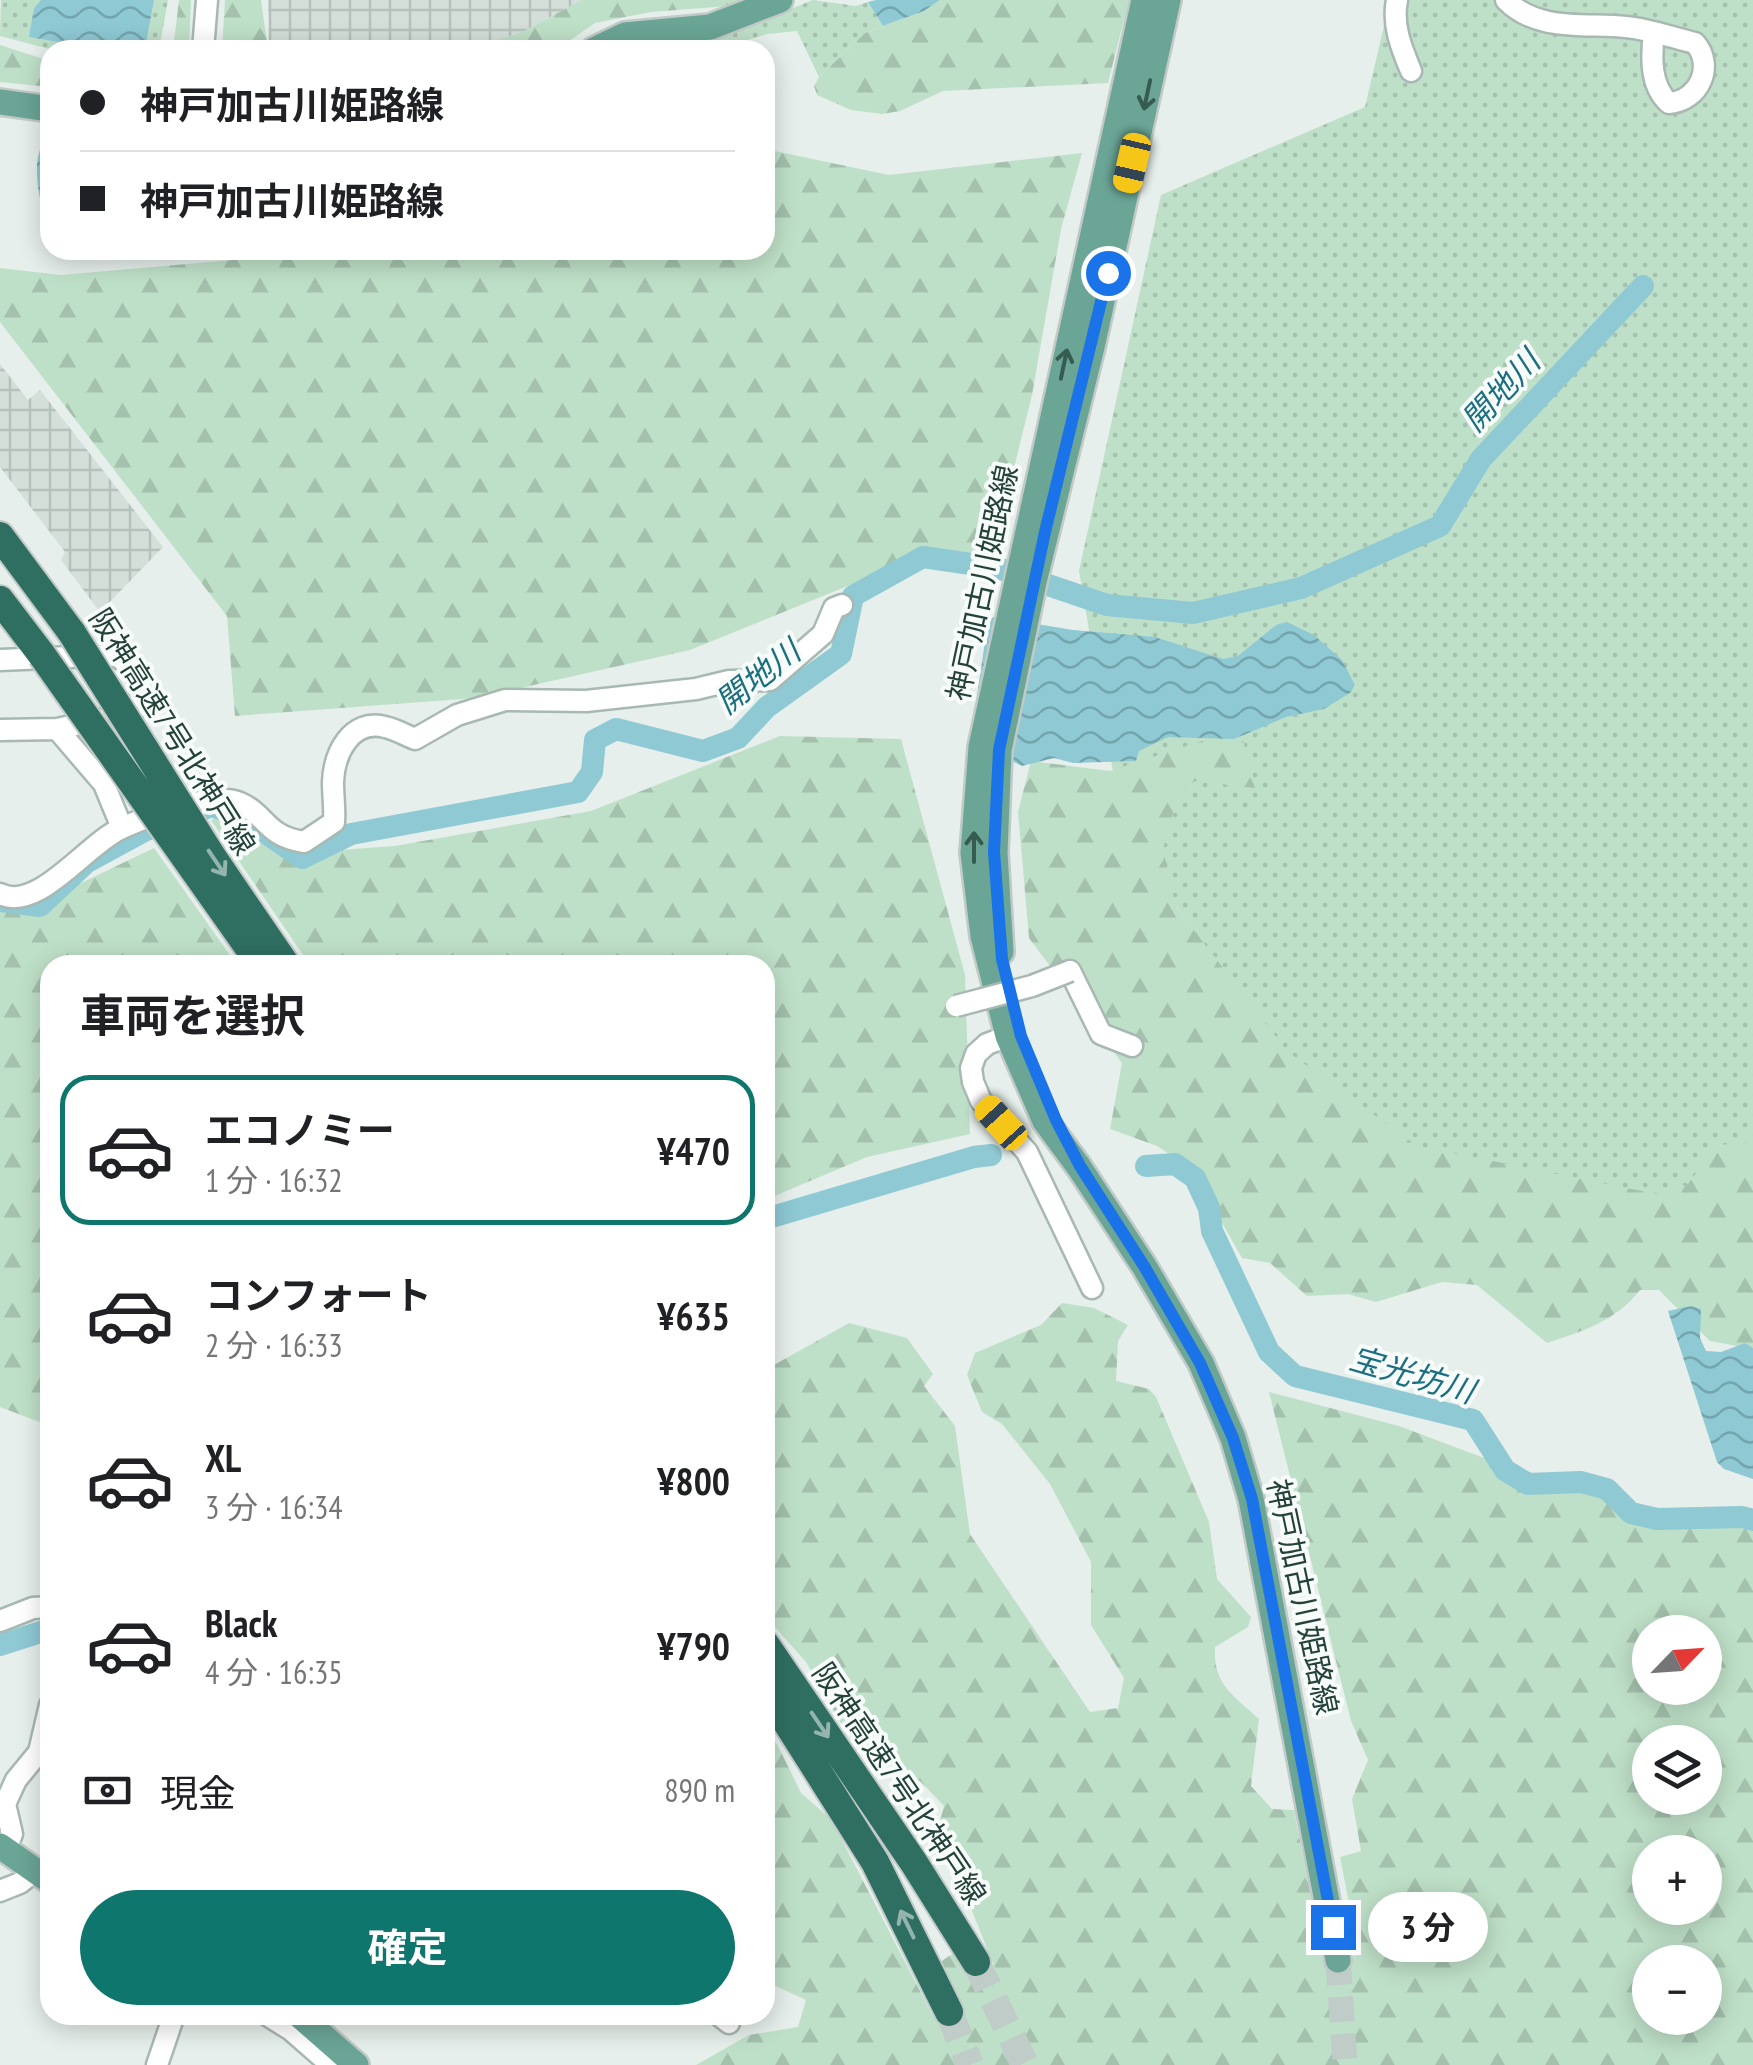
<!DOCTYPE html>
<html lang="ja">
<meta charset="utf-8">
<style>
body{margin:0;font-family:"PT Sans Narrow","Noto Sans JP",sans-serif;background:#f6f6f6;color:#202124;height:100vh;display:flex;flex-direction:column;font-size:38px;white-space:nowrap}
*{box-sizing:border-box;margin:0}
p{font-size:32px;color:#757577}
.icon{flex:none;width:55px;height:55px;fill:none;stroke:currentColor;stroke-width:2;stroke-linecap:round;stroke-linejoin:round}
.map{position:relative;flex:1;overflow:hidden}
.side{position:absolute;left:40px;top:955px;width:735px;height:1070px;display:flex;flex-direction:column;background:#fff;border-radius:30px;box-shadow:0 5px 25px #0003}
.side>*{flex:none}
.guide{position:absolute;left:40px;top:40px;width:735px;height:220px;border-radius:30px;box-shadow:0 5px 25px #0003;display:grid;align-content:center;height:220px;padding:0 40px;background:#fff}
.needle{width:65px;rotate:65deg}
.fabs{position:absolute;left:1632px;top:1615px;display:grid;gap:20px}
.fabs a{display:grid;place-items:center;width:90px;height:90px;border-radius:50%;background:#fff;box-shadow:0 5px 25px #0003;font-size:50px}
.end{position:absolute;width:45px;height:45px;margin:-22px;border:12px solid #1a73e8;background:#fff;box-shadow:0 0 0 5px #fff}
.from{border-radius:50%}
.bubble{position:absolute;height:70px;border-radius:35px;background:#fff;box-shadow:0 5px 25px #0003;font-size:32px;font-weight:700;line-height:70px;text-align:center}
.car{position:absolute;width:30px;height:60px;margin:-30px -15px;border-radius:12px;box-shadow:0 0 8px 2px #0007;background:linear-gradient(#f5c518 24%,#345 0 40%,#f5c518 0 76%,#345 0 86%,#f5c518 0)}
.guide b{display:flex;align-items:center;gap:35px;height:95px;font-size:38px}
.guide b+b{border-top:2px solid #e0e0e0}
.guide i{width:25px;height:25px;background:#202124}
ul{padding:0;list-style:none}
li{display:flex;align-items:center;gap:30px;height:150px;margin:0 20px 15px;padding:0 20px;border:5px solid transparent;border-radius:30px}
li div{flex:1}
li b{display:block;font-size:38px}
li em{font-style:normal;font-weight:700}
li.current{border-color:#0f766e}
li>.icon{width:90px;height:90px;stroke-width:1.5}
h2{padding:0 40px;font-size:45px;line-height:120px}
.pay{display:flex;align-items:center;gap:25px;height:110px;padding:0 40px;font-size:38px}
.pay p{margin-inline-start:auto}
.button{display:flex;gap:20px;margin-top:auto;padding:20px 40px}
.button a{flex:1;height:115px;border-radius:60px;background:#0f766e;color:#fff;font-size:40px;font-weight:700;line-height:115px;text-align:center}
.map>svg:first-child{display:block}
.industrial{fill:url(#industrial-grid)}
.grass{fill:url(#grass-dots)}
.forest{fill:url(#forest-firs);fill-rule:evenodd}
.water{fill:url(#water-waves)}
.lines{fill:none;stroke-linecap:round;stroke-linejoin:round}
.river{stroke:#8ec9d4;stroke-width:22}
.major-tunnel{stroke:#bfccc8;stroke-width:25;stroke-dasharray:25 12;stroke-linecap:butt}
.highway-tunnel{stroke:#bfccc8;stroke-width:28;stroke-dasharray:28 14;stroke-linecap:butt}
.minor-casing{stroke:#a8b8b2;stroke-width:25}
.major-casing{stroke:#c2cac8;stroke-width:30}
.highway-casing{stroke:#c2cac8;stroke-width:32}
.minor{stroke:#fff;stroke-width:20}
.major{stroke:#6aa596;stroke-width:25}
.highway{stroke:#2f6f62;stroke-width:28}
.minor-bridge-casing{stroke:#a8b8b2;stroke-width:25;stroke-linecap:butt}
.highway-bridge-casing{stroke:#c2cac8;stroke-width:32;stroke-linecap:butt}
.minor-bridge{stroke:#fff;stroke-width:20}
.highway-bridge{stroke:#2f6f62;stroke-width:28}
.oneway{stroke:#365b51}
.oneway2{stroke:#93b5ae}
.route{stroke:#1a73e8;stroke-width:12}
.labels{text-anchor:middle;stroke-width:8;stroke-linejoin:round;paint-order:stroke}
.street-label{font-size:30px;fill:#24423a;stroke:#f7fbf9}
.water-label{font-size:32px;font-style:italic;fill:#1c6f80;stroke:#f7fbf9}
</style>
<div class="map">
<svg width="1753" height="2065" viewBox="0 0 1753 2065">
<defs>
<pattern id="industrial-grid" width="8" height="8" patternUnits="userSpaceOnUse" patternTransform="scale(2.5)"><rect width="8" height="8" fill="#d4dfda"/><path d="M0 4h8M4 0v8" fill="none" stroke="#b6c1bc"/></pattern>
<pattern id="grass-dots" width="8" height="8" patternUnits="userSpaceOnUse" patternTransform="scale(2.5)"><rect width="8" height="8" fill="#bfe0c8"/><path d="M2 2h.1M6 6h.1" fill="none" stroke="#a4c1ad" stroke-width="1.8" stroke-linecap="round"/></pattern>
<pattern id="forest-firs" width="22" height="20" patternUnits="userSpaceOnUse" patternTransform="scale(2.5)"><rect width="22" height="20" fill="#bfe0c8"/><path d="M5 1l3.5 6h-7zM16 11l3.5 6h-7z" fill="#a4c1ad"/></pattern>
<pattern id="water-waves" width="16" height="10" patternUnits="userSpaceOnUse" patternTransform="scale(2.5)"><rect width="16" height="10" fill="#8ec9d4"/><path d="M0 5q4-4 8 0t8 0" fill="none" stroke="#74a5ad"/></pattern>
</defs>
<rect width="100%" height="100%" fill="#e6efeb"/>
<path class="industrial" d="M 268,0 L 582,0 L 522,32 L 468,50 L 269,50 Z
M 0,364 L 28,400 L 40,390 L 163,547 L 100,612 L 61,560 L 65,552 L 0,467 Z"/>
<path class="grass" d="M 1,0 L 41,0 L 34,8 L 30,37 L 105,50 L 53,50 L 0,36 Z
M 154,0 L 168,0 L 159,50 L 145,50 Z
M 813,0 L 856,6 L 868,2 L 883,26 L 865,33 L 819,77 L 797,31 L 767,34 L 732,45 L 686,41 L 726,35 Z
M 1390,0 L 1753,0 L 1753,1267 L 1388,1191 L 1124,837 L 1079,571 L 1161,195 L 1365,107 Z"/>
<path class="forest" d="M 179,0 L 191,0 L 189,50 L 173,50 Z
M 225,0 L 261,0 L 268,50 L 222,50 Z
M 582,0 L 740,0 L 729,6 L 651,12 L 595,23 L 556,50 L 468,50 L 522,32 Z
M 940,0 L 1129,0 L 1108,83 L 943,91 L 900,111 L 882,114 L 851,110 L 817,95 L 814,86 L 819,77 L 865,33 L 924,11 Z
M 0,45 L 50,61 L 50,87 L 0,82 Z
M 765,149 L 889,175 L 1082,153 L 1061,229 L 1032,395 L 992,557 L 892,568 L 690,650 L 476,698 L 235,716 L 227,616 L 0,322 L 0,268 L 61,275 L 346,250 L 765,250 Z
M 780,736 L 901,739 L 965,975 L 970,1134 L 867,1157 L 765,1200 L 765,965 L 310,965 L 211,820 L 224,814 L 295,853 L 395,846 L 591,811 Z
M 1202,741 L 1243,741 L 1255,788 L 1195,781 L 1179,791 L 1163,849 L 1176,907 L 1288,1052 L 1417,1146 L 1662,1195 L 1688,1184 L 1717,1145 L 1748,1143 L 1753,1147 L 1753,1349 L 1710,1341 L 1659,1290 L 1640,1290 C 1616,1321 1583,1331 1547,1343 L 1477,1285 L 1442,1282 L 1376,1302 L 1348,1294 L 1307,1296 L 1270,1263 L 1242,1258 L 1191,1168 L 1157,1146 L 1110,1129 L 1122,1063 L 1029,938 L 1018,812 L 1031,761 L 1110,771 Z
M 154,848 L 237,965 L 50,965 L 50,1426 L 0,1407 L 0,911 L 77,885 Z
M 1062,1303 L 1094,1308 L 1128,1325 L 1118,1341 L 1116,1381 L 1149,1389 L 1156,1397 L 1209,1522 L 1217,1579 L 1251,1617 L 1248,1627 L 1215,1647 C 1213,1685 1233,1695 1259,1719 L 1251,1786 L 1272,1809 L 1294,1810 L 1323,1959 L 1359,1955 L 1340,1857 L 1361,1851 L 1352,1799 L 1368,1760 L 1351,1721 L 1269,1392 L 1399,1426 L 1484,1458 L 1542,1489 L 1603,1494 L 1661,1517 L 1753,1513 L 1753,2065 L 696,2065 L 749,2035 L 798,2027 L 806,2000 L 765,1981 L 765,1729 L 778,1746 L 801,1793 L 831,1819 L 934,2018 L 959,2008 L 940,1962 L 957,1951 L 975,1979 L 995,1969 L 958,1875 L 932,1851 L 944,1806 L 921,1782 L 847,1734 L 806,1662 L 765,1616 L 765,1370 L 849,1323 L 907,1338 L 933,1374 L 924,1386 L 955,1426 L 970,1534 L 1090,1712 L 1118,1708 L 1124,1678 L 1091,1625 L 1091,1562 L 1050,1484 L 1002,1424 L 982,1412 L 967,1375 L 975,1353 L 1041,1325 ZM 1650,1632 L 1705,1632 L 1705,1688 L 1650,1688 ZM 1650,1742 L 1705,1742 L 1705,1798 L 1650,1798 ZM 1650,1852 L 1705,1852 L 1705,1908 L 1650,1908 ZM 1650,1962 L 1705,1962 L 1705,2018 L 1650,2018 Z"/>
<path class="water" d="M 41,0 L 154,0 L 145,50 L 105,50 L 29,37 L 34,8 Z
M 876,0 L 940,0 L 924,11 L 883,26 L 868,2 Z
M 50,133 L 50,237 C 42,207 25,159 50,133 Z
M 994,617 L 1073,630 L 1155,637 L 1223,659 L 1238,656 L 1276,625 L 1287,622 L 1314,635 L 1342,660 L 1355,685 L 1350,693 L 1324,709 L 1286,717 L 1234,739 L 1168,737 L 1139,751 L 1136,761 L 1073,763 L 1054,758 L 1022,766 L 1012,761 L 1004,765 L 977,735 L 973,723 L 988,621 Z
M 1691,1306 L 1701,1309 L 1700,1338 L 1706,1351 L 1721,1352 L 1745,1343 L 1753,1348 L 1753,1479 L 1724,1469 L 1717,1462 L 1668,1311 Z"/>
<g class="lines">
<path class="river" d="M 0,901 L 40,906 L 87,862 L 144,831 L 212,806 L 241,816 L 302,858 L 351,834 L 578,792 L 592,772 L 595,740 L 616,729 L 703,751 L 738,738 L 767,707 L 841,654 L 853,596 L 923,557 L 998,568 L 1107,605 L 1193,613 L 1301,588 L 1440,526 L 1481,459 L 1643,286
M 1146,1166 L 1175,1164 L 1195,1178 L 1209,1208 L 1212,1231 L 1269,1352 L 1295,1376 L 1473,1420 L 1505,1470 L 1528,1484 L 1581,1482 L 1607,1489 L 1631,1513 L 1657,1519 L 1742,1517 L 1753,1520
M 765,1219 L 974,1157 L 991,1155
M 0,1645 L 50,1629"/>
<path class="major-tunnel" d="M 1338,1960 L 1345,2065"/>
<path class="highway-tunnel" d="M 976,1962 L 1025,2065
M 949,2012 L 970,2065"/>
<g class="minor-casing">
<path id="minor" d="M 1397,0 C 1392,25 1401,47 1411,71
M 1506,0 C 1537,32 1586,23 1626,27 C 1649,29 1673,38 1695,43 C 1715,66 1699,101 1669,103 C 1650,86 1651,57 1654,33
M 203,50 L 207,0
M 0,660 L 117,655 C 136,671 151,691 132,713 L 57,729 L 0,730
M 57,729 L 104,784 L 122,828
M 0,894 C 38,913 87,843 122,828 C 149,816 212,791 240,803 C 267,815 265,836 304,842 L 334,822 C 335,809 333,796 333,782 C 334,754 351,718 385,727 C 395,729 405,735 415,739 L 457,715 L 505,700 L 586,701 L 696,689 L 729,681 L 770,680 L 823,634 L 834,608 L 842,605
M 1070,971 L 1101,1034 L 1132,1046
M 1008,1036 L 987,1044 L 976,1054 L 971,1068 L 973,1082 L 981,1101 L 1027,1152 L 1092,1288
M 0,1621 L 33,1608 L 50,1607
M 5,1851 L 12,1834 L 5,1804 L 16,1780 L 39,1752 L 50,1705
M 0,1891 L 20,1883 L 35,1871
M 267,2015 L 291,2030 L 331,2065
M 719,2015 L 729,2023
M 157,2065 L 174,2015"/>
</g>
<g class="major-casing">
<path id="major" d="M 1144,0 L 981,747 L 973,853 L 983,936 L 1008,1036 L 1045,1121 L 1079,1167 L 1144,1266 L 1201,1363 L 1233,1438 L 1251,1499 L 1338,1960
M 594,50 L 625,35 L 710,27 L 780,0
M 0,102 L 50,109
M 1001,952 L 995,853 L 999,750 L 1034,582 L 1092,347 L 1168,0
M 0,1846 L 50,1881
M 299,2015 L 356,2065"/>
</g>
<g class="highway-casing">
<path id="highway" d="M 0,536 L 72,633
M 0,600 L 42,655
M 765,1644 L 914,1863 L 976,1962
M 765,1688 L 875,1862 L 949,2012"/>
</g>
<use href="#minor" class="minor"/>
<use href="#major" class="major"/>
<use href="#highway" class="highway"/>
<g class="minor-bridge-casing">
<path id="minor-bridge" d="M 956,1006 L 1032,986 L 1070,971"/>
</g>
<g class="highway-bridge-casing">
<path id="highway-bridge" d="M 72,633 L 211,855 L 286,965
M 42,655 L 261,965"/>
</g>
<use href="#minor-bridge" class="minor-bridge"/>
<use href="#highway-bridge" class="highway-bridge"/>
</g>
<defs><path id="oneway-shaft" d="M-6 0H5M1.5-3L5.5 0L1.5 3" fill="none" stroke-width="1.6" stroke-linecap="round" stroke-linejoin="round" transform="scale(2.5)"/></defs>
<g class="oneway">
<use href="#oneway-shaft" transform="translate(1147 95) rotate(102)"/>
<use href="#oneway-shaft" transform="translate(1064 364) rotate(-78)"/>
<use href="#oneway-shaft" transform="translate(974 847) rotate(-90)"/>
</g>
<g class="oneway2">
<use href="#oneway-shaft" transform="translate(217 863) rotate(56)"/>
<use href="#oneway-shaft" transform="translate(820 1725) rotate(56)"/>
<use href="#oneway-shaft" transform="translate(907 1924) rotate(-116)"/>
</g>
<g class="lines">
<path class="route" d="M 1108,273 L 1045,532 L 999,750 L 994,852 L 1002,959 L 1021,1036 L 1056,1120 L 1080,1166 L 1144,1266 L 1200,1363 L 1233,1438 L 1252,1499 L 1333,1927"/>
</g>
<g class="labels">
<g class="street-label">
<text transform="translate(983 583) rotate(-78)" y="10">神戸加古川姫路線</text>
<text transform="translate(172 732) rotate(58)" y="10">阪神高速7号北神戸線</text>
<text transform="translate(1302 1597) rotate(78)" y="10">神戸加古川姫路線</text>
<text transform="translate(899 1784) rotate(56)" y="10">阪神高速7号北神戸線</text>
</g>
<g class="water-label">
<text transform="translate(1501 391) rotate(-47)" y="11">開地川</text>
<text transform="translate(758 677) rotate(-38)" y="11">開地川</text>
<text transform="translate(1412 1375) rotate(16)" y="11">宝光坊川</text>
</g>
</g>
</svg>
<div class="fabs">
<a><svg class="needle" viewBox="-14 -14 28 28"><path d="M0-13l5 13h-10z" fill="#e53935"/><path d="M0 13l5-13h-10z" fill="#757577"/></svg></a>
<a><svg class="icon" aria-label="layers" viewBox="0 0 24 24"><path d="M12 4l9 5-9 5-9-5zM3 14l9 5 9-5"/></svg></a>
<a>+</a>
<a>−</a>
</div>
<i class="end from" style="left:1108px;top:273px"></i>
<i class="end" style="left:1333px;top:1927px"></i>
<div class="bubble" style="left:1368px;top:1892px;width:120px">3 分</div>
<i class="car" style="left:1132px;top:163px;rotate:193deg"></i>
<i class="car" style="left:1001px;top:1123px;rotate:318deg"></i>
<div class="guide">
<b><i class="from"></i>神戸加古川姫路線</b>
<b><i></i>神戸加古川姫路線</b>
</div>
<section class="side">
<h2>車両を選択</h2>
<ul>
<li class="current"><svg class="icon" aria-label="car" viewBox="0 0 24 24"><path d="M5 17H2v-5l4-1 3-4h7l3 4 3 1v5h-3M9 17h6M6 11h13"/><circle cx="7" cy="17" r="2"/><circle cx="17" cy="17" r="2"/></svg><div><b>エコノミー</b><p>1 分 · 16:32</p></div><em>¥470</em></li>
<li><svg class="icon" aria-label="car" viewBox="0 0 24 24"><path d="M5 17H2v-5l4-1 3-4h7l3 4 3 1v5h-3M9 17h6M6 11h13"/><circle cx="7" cy="17" r="2"/><circle cx="17" cy="17" r="2"/></svg><div><b>コンフォート</b><p>2 分 · 16:33</p></div><em>¥635</em></li>
<li><svg class="icon" aria-label="car" viewBox="0 0 24 24"><path d="M5 17H2v-5l4-1 3-4h7l3 4 3 1v5h-3M9 17h6M6 11h13"/><circle cx="7" cy="17" r="2"/><circle cx="17" cy="17" r="2"/></svg><div><b>XL</b><p>3 分 · 16:34</p></div><em>¥800</em></li>
<li><svg class="icon" aria-label="car" viewBox="0 0 24 24"><path d="M5 17H2v-5l4-1 3-4h7l3 4 3 1v5h-3M9 17h6M6 11h13"/><circle cx="7" cy="17" r="2"/><circle cx="17" cy="17" r="2"/></svg><div><b>Black</b><p>4 分 · 16:35</p></div><em>¥790</em></li>
</ul>
<div class="pay"><svg class="icon" aria-label="cash" viewBox="0 0 24 24"><path d="M3 7h18v10H3z"/><circle cx="12" cy="12" r="2"/></svg>現金<p>890 m</p></div>
<div class="button"><a>確定</a></div>
</section>
</div>
